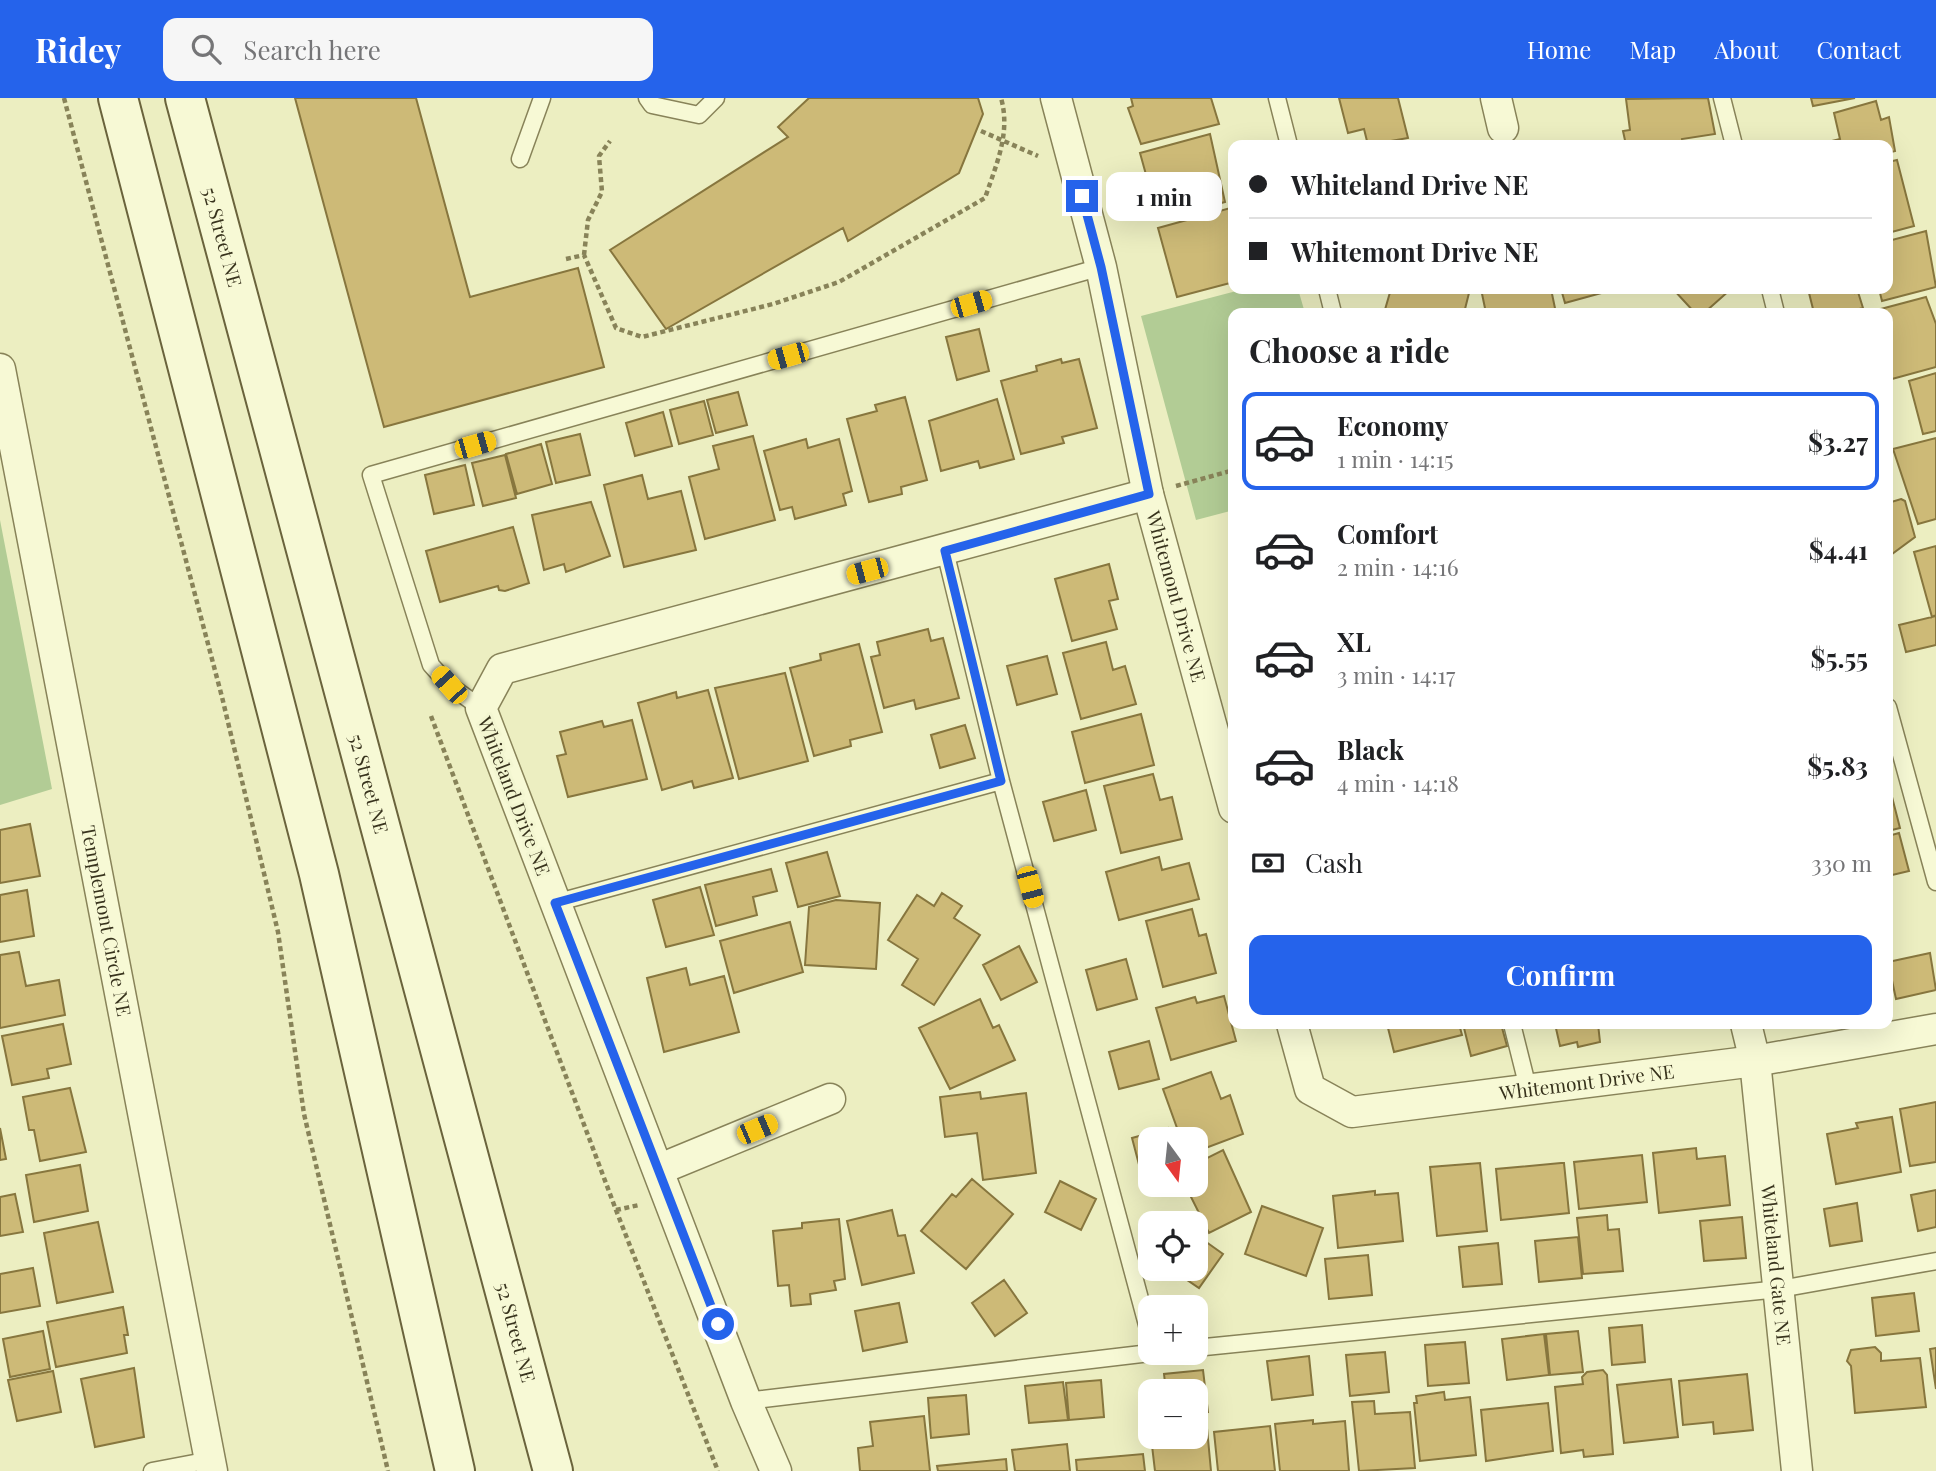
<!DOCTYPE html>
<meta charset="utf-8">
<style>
body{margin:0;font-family:"Playfair Display",serif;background:#f6f6f6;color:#202124;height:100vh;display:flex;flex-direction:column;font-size:26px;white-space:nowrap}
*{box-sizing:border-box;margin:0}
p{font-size:23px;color:#757577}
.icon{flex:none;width:38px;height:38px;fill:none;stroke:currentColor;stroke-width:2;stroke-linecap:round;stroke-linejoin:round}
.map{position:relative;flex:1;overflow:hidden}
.sheet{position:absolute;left:1228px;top:210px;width:665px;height:721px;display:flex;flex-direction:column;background:#fff;border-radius:14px;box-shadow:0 7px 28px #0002}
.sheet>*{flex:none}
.guide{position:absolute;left:1228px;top:42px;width:665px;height:154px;border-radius:14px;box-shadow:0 7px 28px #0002;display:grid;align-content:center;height:154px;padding:0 21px;background:#fff}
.needle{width:46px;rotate:165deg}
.tools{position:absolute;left:1138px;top:1029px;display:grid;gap:14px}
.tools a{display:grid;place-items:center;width:70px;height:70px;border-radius:14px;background:#fff;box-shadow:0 7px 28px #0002;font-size:35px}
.end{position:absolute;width:32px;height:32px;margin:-16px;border:9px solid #2563eb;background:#fff;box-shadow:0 0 0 4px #fff}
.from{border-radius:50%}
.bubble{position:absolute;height:49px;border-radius:14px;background:#fff;box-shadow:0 7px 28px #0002;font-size:23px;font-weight:700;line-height:49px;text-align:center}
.car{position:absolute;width:21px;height:42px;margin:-21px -10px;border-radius:9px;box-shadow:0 0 5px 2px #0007;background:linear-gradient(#f5c518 24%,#345 0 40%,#f5c518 0 76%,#345 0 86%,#f5c518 0)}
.guide b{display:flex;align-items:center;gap:24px;height:66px;font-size:26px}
.guide b+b{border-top:2px solid #e0e0e0}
.guide i{width:18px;height:18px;background:#202124}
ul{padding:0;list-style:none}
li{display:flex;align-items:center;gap:21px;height:98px;margin:0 14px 10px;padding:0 7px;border:4px solid transparent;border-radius:14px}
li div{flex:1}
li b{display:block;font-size:26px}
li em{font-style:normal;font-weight:700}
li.on{border-color:#2563eb}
li>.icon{width:63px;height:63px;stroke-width:1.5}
h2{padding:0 21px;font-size:32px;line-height:84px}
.pay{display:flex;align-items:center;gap:18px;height:77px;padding:0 21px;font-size:26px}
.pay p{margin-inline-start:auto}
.action{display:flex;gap:14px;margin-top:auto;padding:14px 21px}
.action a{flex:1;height:80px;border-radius:14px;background:#2563eb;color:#fff;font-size:28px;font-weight:700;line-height:80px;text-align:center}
header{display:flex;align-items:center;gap:42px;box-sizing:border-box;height:98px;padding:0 35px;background:#2563eb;color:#fff}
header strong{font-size:33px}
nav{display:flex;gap:38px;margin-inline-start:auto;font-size:24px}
.search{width:490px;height:63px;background:#f6f6f6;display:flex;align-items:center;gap:18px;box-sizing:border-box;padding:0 24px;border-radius:14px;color:#757577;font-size:26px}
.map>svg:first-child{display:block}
.green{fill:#b2cc95}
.building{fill:#cdba77;stroke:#87763e;stroke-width:2}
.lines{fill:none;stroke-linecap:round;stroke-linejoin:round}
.lane-casing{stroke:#888359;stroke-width:19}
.street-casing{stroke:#888359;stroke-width:33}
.secondary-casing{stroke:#6a633c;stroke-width:42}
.path{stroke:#888359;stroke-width:4.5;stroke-dasharray:5 3.5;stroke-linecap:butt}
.lane{stroke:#f7f9d5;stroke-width:16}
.street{stroke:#f7f9d5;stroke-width:30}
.secondary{stroke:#f7f9d5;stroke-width:38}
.route{stroke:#2563eb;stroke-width:9}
.labels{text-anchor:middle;stroke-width:6;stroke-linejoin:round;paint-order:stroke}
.street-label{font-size:19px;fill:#38331d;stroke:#f3f6d1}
</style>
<header>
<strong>Ridey</strong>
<div class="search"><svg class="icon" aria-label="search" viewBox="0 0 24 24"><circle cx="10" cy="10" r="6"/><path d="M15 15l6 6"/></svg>Search here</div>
<nav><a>Home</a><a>Map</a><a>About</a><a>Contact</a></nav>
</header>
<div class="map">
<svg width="1936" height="1373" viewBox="0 0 1936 1373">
<rect width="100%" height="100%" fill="#eceec1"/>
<path class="green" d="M 1244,191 L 1298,191 L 1305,215 L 1234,215 L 1234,412 L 1196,422 L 1141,218 Z
M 0,422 L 52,691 L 0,707 Z"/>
<path class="building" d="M 295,0 L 416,0 L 470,199 L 578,170 L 604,269 L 384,329 Z
M 809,0 L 978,0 L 983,16 L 959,75 L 848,143 L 843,130 L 666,231 L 610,152 L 788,39 L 778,29 Z
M 1131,0 L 1211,0 L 1219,26 L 1141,46 L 1128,10 L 1133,8 Z
M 1339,0 L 1398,0 L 1408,40 L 1368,47 L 1364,31 L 1348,35 Z
M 1708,0 L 1715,36 L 1682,41 L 1683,47 L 1626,47 L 1623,33 L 1630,32 L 1626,1 Z
M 1811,0 L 1855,0 L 1813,8 Z
M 1876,3 L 1881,22 L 1889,19 L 1895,53 L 1888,55 L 1888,47 L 1829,47 L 1828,44 L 1840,41 L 1834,15 Z
M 1210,36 L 1225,104 L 1161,121 L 1157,89 L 1150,91 L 1140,55 Z
M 1897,62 L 1914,128 L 1888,135 L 1888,64 Z
M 1234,109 L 1234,184 L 1177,199 L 1158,130 Z
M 1926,133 L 1936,189 L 1882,203 L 1879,191 L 1888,191 L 1888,143 Z
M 1391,191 L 1470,191 L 1464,215 L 1384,215 Z
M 1481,191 L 1551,191 L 1556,215 L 1486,215 Z
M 1561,191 L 1616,191 L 1565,205 Z
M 1673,191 L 1731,191 L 1704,215 L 1695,215 Z
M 1808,191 L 1854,191 L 1855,195 L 1858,194 L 1863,210 L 1844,215 L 1814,215 Z
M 1926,199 L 1936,226 L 1936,269 L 1892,281 L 1888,268 L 1888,215 L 1878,215 L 1877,212 Z
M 979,231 L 989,273 L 957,282 L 946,239 Z
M 1061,261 L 1062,265 L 1079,261 L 1097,330 L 1062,339 L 1064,345 L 1021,356 L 1001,283 L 1037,273 L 1036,268 Z
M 1936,275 L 1936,333 L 1923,336 L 1909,283 Z
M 738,294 L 747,327 L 716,335 L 707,302 Z
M 905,299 L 927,382 L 901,389 L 902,396 L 869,404 L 847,321 L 877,313 L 875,307 Z
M 997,301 L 1014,361 L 980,370 L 978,363 L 941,373 L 929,323 Z
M 704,303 L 713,337 L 679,346 L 670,312 Z
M 663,314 L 672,348 L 635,358 L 626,325 Z
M 580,336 L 590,377 L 556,385 L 546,344 Z
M 753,338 L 775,422 L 705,441 L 689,379 L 719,371 L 713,348 Z
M 1936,340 L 1936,421 L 1918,426 L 1893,351 Z
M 806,341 L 808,350 L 839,341 L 852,393 L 843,396 L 846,407 L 795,421 L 792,409 L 780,412 L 764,353 Z
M 541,346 L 552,386 L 517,396 L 506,356 Z
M 505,357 L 516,400 L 483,408 L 472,365 Z
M 465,367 L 474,407 L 434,416 L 425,377 Z
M 642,377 L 648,401 L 681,393 L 696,452 L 624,469 L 604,387 Z
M 1901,401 L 1905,403 L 1915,439 L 1888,459 L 1888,405 Z
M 591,404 L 610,458 L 566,474 L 564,466 L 544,472 L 532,417 Z
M 513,429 L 529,485 L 505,493 L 499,492 L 498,488 L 440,504 L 426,453 Z
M 1936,448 L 1936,517 L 1932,519 L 1914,454 Z
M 1109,466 L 1118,501 L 1109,503 L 1117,531 L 1072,543 L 1055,481 Z
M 1936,518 L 1936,547 L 1906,554 L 1899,527 Z
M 928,531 L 931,543 L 943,540 L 959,600 L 916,611 L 914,602 L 884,610 L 871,559 L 880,557 L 877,544 Z
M 1106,544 L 1113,572 L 1125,568 L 1136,606 L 1081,621 L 1063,555 Z
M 859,546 L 882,634 L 850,642 L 851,648 L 814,658 L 790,570 L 821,562 L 820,556 Z
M 1047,558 L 1057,596 L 1017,607 L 1007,568 Z
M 785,575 L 808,663 L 739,681 L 715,590 Z
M 708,592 L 733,680 L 694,690 L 692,683 L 662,692 L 638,605 L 676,594 L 677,600 Z
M 1141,616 L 1154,667 L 1085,685 L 1072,634 Z
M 632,622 L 647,681 L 568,699 L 557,658 L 566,656 L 560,634 L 602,623 L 604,629 Z
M 965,627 L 975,660 L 940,670 L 931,637 Z
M 1153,676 L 1160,702 L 1172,699 L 1182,741 L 1121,755 L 1104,688 Z
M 1086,692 L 1096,732 L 1054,743 L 1043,704 Z
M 1891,695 L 1900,730 L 1888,733 L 1888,696 Z
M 30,726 L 40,778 L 0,785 L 0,732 Z
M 1899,735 L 1909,773 L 1888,778 L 1888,738 Z
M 827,754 L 840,798 L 798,809 L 786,765 Z
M 1159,759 L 1162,772 L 1189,765 L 1199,801 L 1119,822 L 1106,774 Z
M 771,771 L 777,793 L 753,799 L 757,817 L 716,828 L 705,787 Z
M 700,789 L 714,837 L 666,849 L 653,802 Z
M 27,792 L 34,838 L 0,844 L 0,797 Z
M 942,795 L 962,808 L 954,820 L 980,837 L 934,907 L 902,887 L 918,861 L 888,842 L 917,797 L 934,808 Z
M 836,802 L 880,805 L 876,871 L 805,867 L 809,809 Z
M 1192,811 L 1199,838 L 1206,836 L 1216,875 L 1163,889 L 1146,823 Z
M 790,824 L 803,874 L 734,895 L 720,843 Z
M 1019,848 L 1037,884 L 1001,902 L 983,867 Z
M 19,854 L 26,888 L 59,882 L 65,917 L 0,930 L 0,857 Z
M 1930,855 L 1936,892 L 1896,901 L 1888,864 Z
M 1126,861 L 1137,901 L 1097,912 L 1086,872 Z
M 686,870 L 690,887 L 724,878 L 739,934 L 664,954 L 647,880 Z
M 1224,898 L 1236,943 L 1171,962 L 1156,910 L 1195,899 L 1197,905 Z
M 980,901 L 993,930 L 999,927 L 1015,962 L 950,991 L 919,930 Z
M 63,926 L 71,966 L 47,971 L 49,980 L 12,987 L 2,938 Z
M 1387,926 L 1459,926 L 1462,937 L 1394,954 Z
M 1479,926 L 1501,926 L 1507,948 L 1471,958 L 1464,930 Z
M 1555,926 L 1598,926 L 1600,944 L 1578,949 L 1577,944 L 1560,948 Z
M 1149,943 L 1159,981 L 1119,991 L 1109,954 Z
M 1211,974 L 1221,1001 L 1230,997 L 1243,1036 L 1195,1054 L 1195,1041 L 1181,1041 L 1163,991 Z
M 70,990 L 86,1054 L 40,1063 L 34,1032 L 29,1032 L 23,999 Z
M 980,994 L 981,1001 L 1026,995 L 1036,1075 L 983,1082 L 977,1035 L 945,1039 L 940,999 Z
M 1936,1004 L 1936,1064 L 1910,1068 L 1900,1011 Z
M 1892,1019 L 1901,1074 L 1836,1086 L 1827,1036 L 1858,1030 L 1856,1025 Z
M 0,1030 L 6,1061 L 0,1062 Z
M 1168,1030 L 1171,1041 L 1150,1041 L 1150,1076 L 1142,1078 L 1132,1040 Z
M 1696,1050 L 1697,1061 L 1725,1058 L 1730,1107 L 1659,1115 L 1653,1055 Z
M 1223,1052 L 1251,1114 L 1209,1135 L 1185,1087 L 1195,1087 L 1195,1066 Z
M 1642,1057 L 1647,1104 L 1579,1111 L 1574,1064 Z
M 1480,1065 L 1487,1133 L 1437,1138 L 1430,1069 Z
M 1561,1065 L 1564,1065 L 1569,1115 L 1501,1122 L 1496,1071 Z
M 80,1067 L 88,1113 L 34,1124 L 26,1077 Z
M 972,1081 L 1013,1116 L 966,1171 L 921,1133 L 952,1096 L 956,1099 Z
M 1060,1083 L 1096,1101 L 1081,1132 L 1045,1114 Z
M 1936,1092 L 1936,1129 L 1918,1133 L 1911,1097 Z
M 1375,1093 L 1375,1097 L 1398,1095 L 1403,1143 L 1338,1150 L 1333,1098 Z
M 15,1096 L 23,1134 L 0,1138 L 0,1099 Z
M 1857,1105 L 1862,1143 L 1830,1148 L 1824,1111 Z
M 1262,1108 L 1323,1130 L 1306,1178 L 1245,1156 Z
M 892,1112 L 898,1138 L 905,1137 L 914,1175 L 862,1187 L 847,1123 Z
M 1607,1117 L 1608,1132 L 1619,1131 L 1623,1173 L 1583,1176 L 1577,1120 Z
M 1742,1119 L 1746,1160 L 1704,1163 L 1700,1123 Z
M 839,1121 L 845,1181 L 834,1183 L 836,1192 L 810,1196 L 811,1206 L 791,1208 L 789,1187 L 778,1188 L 773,1133 L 802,1130 L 802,1125 Z
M 98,1124 L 113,1194 L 57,1205 L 44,1135 Z
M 1195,1136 L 1223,1156 L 1199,1190 L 1171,1171 L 1195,1171 Z
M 1578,1139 L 1582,1180 L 1539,1184 L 1535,1143 Z
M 1498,1145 L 1502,1186 L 1463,1189 L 1459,1149 Z
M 1368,1157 L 1372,1197 L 1329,1201 L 1325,1161 Z
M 33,1170 L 40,1208 L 0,1215 L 0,1176 Z
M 1004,1182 L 1027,1215 L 995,1238 L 972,1205 Z
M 1914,1195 L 1919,1233 L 1876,1238 L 1872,1200 Z
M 899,1205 L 907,1244 L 863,1253 L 855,1213 Z
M 123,1209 L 128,1237 L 124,1237 L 127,1255 L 56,1269 L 47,1224 Z
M 1642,1227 L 1645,1264 L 1612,1267 L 1609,1230 Z
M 43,1233 L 50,1271 L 10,1279 L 3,1241 Z
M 1578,1233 L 1583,1274 L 1550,1277 L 1546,1236 Z
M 1544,1236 L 1549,1277 L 1507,1282 L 1502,1241 Z
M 1465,1244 L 1469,1285 L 1428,1288 L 1425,1247 Z
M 1875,1249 L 1881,1255 L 1881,1263 L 1920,1260 L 1926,1309 L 1855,1315 L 1851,1268 L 1847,1263 L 1851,1252 Z
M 1936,1250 L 1936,1291 L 1930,1251 Z
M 1385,1254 L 1389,1294 L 1350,1298 L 1346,1257 Z
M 1309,1258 L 1313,1297 L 1272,1302 L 1267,1263 Z
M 134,1270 L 144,1339 L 95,1349 L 81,1281 Z
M 1203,1272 L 1208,1314 L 1195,1315 L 1195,1293 L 1166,1293 L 1164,1276 Z
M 1603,1272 L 1607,1277 L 1613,1356 L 1584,1359 L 1583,1352 L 1561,1355 L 1555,1289 L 1583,1286 L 1582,1279 L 1587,1274 Z
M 53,1273 L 61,1314 L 17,1323 L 8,1282 Z
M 1747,1276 L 1753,1332 L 1714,1336 L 1713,1324 L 1683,1327 L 1679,1283 Z
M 1671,1281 L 1678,1339 L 1624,1345 L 1617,1287 Z
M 1101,1282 L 1104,1319 L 1069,1322 L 1066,1285 Z
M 1063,1284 L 1068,1322 L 1029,1325 L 1025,1288 Z
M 1444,1294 L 1445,1302 L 1470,1299 L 1476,1357 L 1420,1363 L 1414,1305 L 1417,1305 L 1416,1298 Z
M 966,1297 L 969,1336 L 931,1340 L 928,1300 Z
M 1374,1303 L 1375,1316 L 1410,1314 L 1415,1370 L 1359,1373 L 1352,1304 Z
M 1548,1305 L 1553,1353 L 1486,1363 L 1481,1312 Z
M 924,1318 L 930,1373 L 860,1373 L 858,1350 L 873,1348 L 870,1324 Z
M 1313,1322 L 1313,1326 L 1345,1323 L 1349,1373 L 1280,1373 L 1275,1326 Z
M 1270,1328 L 1275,1373 L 1218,1373 L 1214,1334 Z
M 1207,1330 L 1211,1373 L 1155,1373 L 1151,1339 L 1195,1339 L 1195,1331 Z
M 1067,1346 L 1070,1373 L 1015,1373 L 1012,1352 Z
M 1143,1356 L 1145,1373 L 1077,1373 L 1076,1362 Z
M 1006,1361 L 1007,1373 L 938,1373 L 937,1368 Z"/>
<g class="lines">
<g class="lane-casing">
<path id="lane" d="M 647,0 L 652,7 L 699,17 L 716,0
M 1277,0 L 1289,47
M 1722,0 L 1734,47
M 520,61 L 542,0
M 1327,191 L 1333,215
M 1770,191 L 1776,215
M 945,453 L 1001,683 L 1150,1238
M 1888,609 L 1936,784
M 481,610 L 449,587 L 431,567 L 371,377 L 1101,169
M 555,805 L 1001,683
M 1512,926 L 1529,994
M 1195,1250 L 1780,1191 L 1936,1163
M 746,1303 L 1150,1255
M 152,1373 L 210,1362"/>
</g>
<g class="street-casing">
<g id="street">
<path id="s1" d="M 1056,0 L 1101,169 L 1148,396 L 1234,710"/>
<path d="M 1496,0 L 1503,30"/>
<path id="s2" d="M 0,271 L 212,1373"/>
<path id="s3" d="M 1292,926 L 1310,991 L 1352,1014 L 1755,963 L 1936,931"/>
<path id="s4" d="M 1746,926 L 1755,963 L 1797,1373"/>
<path d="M 660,1071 L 830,1001"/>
<path d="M 776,1373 L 746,1303 L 481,610 L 502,571 L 1148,396"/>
</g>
</g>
<g class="secondary-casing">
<g id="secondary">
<path d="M 118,0 L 319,776 L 455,1373"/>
<path id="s5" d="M 185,0 L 553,1373"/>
</g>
</g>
<path class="path" d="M 64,0 L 222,599 L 278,834 L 304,1016 L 388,1373
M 981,33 L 1038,58
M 584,157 L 588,122 L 602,94 L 599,58 L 610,43
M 566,161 L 584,157 L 616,230 L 642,239 L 773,206 L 839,184 L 985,100 C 996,67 1011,35 1001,0
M 1176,388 L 1234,372
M 431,618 L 616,1112 L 718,1373
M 616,1112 L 639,1107"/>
<use href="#lane" class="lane"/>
<use href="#street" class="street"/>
<use href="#secondary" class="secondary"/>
</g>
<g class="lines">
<path class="route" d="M 718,1226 L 555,805 L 1001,683 L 945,453 L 1149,396 L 1101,169 L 1082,98"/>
</g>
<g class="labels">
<g class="street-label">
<text dy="7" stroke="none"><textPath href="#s5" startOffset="144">52 Street NE</textPath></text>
<text dy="7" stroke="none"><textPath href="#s1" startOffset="513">Whitemont Drive NE</textPath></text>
<text dy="7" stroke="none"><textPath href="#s5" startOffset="710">52 Street NE</textPath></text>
<text transform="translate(514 698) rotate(69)" y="7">Whiteland Drive NE</text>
<text dy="7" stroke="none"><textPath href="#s2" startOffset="562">Templemont Circle NE</textPath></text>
<text dy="7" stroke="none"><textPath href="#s3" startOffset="352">Whitemont Drive NE</textPath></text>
<text dy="7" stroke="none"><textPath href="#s4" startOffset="243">Whiteland Gate NE</textPath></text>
<text dy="7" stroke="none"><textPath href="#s5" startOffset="1278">52 Street NE</textPath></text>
</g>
</g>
</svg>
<div class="tools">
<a><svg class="needle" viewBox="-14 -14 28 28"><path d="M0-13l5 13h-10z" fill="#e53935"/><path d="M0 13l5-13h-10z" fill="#757577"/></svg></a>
<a><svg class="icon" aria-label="locate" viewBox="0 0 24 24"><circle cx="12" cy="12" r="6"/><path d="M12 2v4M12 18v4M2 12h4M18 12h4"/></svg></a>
<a>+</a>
<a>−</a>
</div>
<i class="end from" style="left:718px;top:1226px"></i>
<i class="end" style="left:1082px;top:98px"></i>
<div class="bubble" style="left:1106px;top:74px;width:116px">1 min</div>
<i class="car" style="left:971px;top:206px;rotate:74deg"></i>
<i class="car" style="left:788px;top:258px;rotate:254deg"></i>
<i class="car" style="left:475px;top:347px;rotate:74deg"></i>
<i class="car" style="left:867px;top:473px;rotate:255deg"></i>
<i class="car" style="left:449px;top:587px;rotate:318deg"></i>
<i class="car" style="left:1030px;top:789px;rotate:165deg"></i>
<i class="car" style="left:757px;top:1031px;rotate:67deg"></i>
<div class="guide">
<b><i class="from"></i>Whiteland Drive NE</b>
<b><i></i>Whitemont Drive NE</b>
</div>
<section class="sheet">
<h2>Choose a ride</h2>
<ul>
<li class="on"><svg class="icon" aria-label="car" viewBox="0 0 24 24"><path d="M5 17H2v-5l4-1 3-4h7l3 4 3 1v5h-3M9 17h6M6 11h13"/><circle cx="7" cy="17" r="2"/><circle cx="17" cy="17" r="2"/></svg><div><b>Economy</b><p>1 min · 14:15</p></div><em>$3.27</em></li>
<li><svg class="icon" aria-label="car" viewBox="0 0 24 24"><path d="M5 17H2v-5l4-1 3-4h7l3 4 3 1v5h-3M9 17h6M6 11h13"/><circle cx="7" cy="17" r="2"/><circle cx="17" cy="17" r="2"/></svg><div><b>Comfort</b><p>2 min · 14:16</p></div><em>$4.41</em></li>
<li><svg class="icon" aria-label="car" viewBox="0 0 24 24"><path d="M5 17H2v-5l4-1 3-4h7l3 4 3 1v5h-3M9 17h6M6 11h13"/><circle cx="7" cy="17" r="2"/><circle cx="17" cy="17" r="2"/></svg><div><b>XL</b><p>3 min · 14:17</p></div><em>$5.55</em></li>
<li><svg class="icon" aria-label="car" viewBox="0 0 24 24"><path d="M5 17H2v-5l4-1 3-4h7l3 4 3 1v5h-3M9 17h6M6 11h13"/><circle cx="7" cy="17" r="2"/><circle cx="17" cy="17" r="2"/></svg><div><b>Black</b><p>4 min · 14:18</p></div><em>$5.83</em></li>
</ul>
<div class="pay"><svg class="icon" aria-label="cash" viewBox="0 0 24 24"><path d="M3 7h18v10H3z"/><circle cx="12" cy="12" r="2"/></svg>Cash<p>330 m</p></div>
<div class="action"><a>Confirm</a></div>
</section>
</div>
